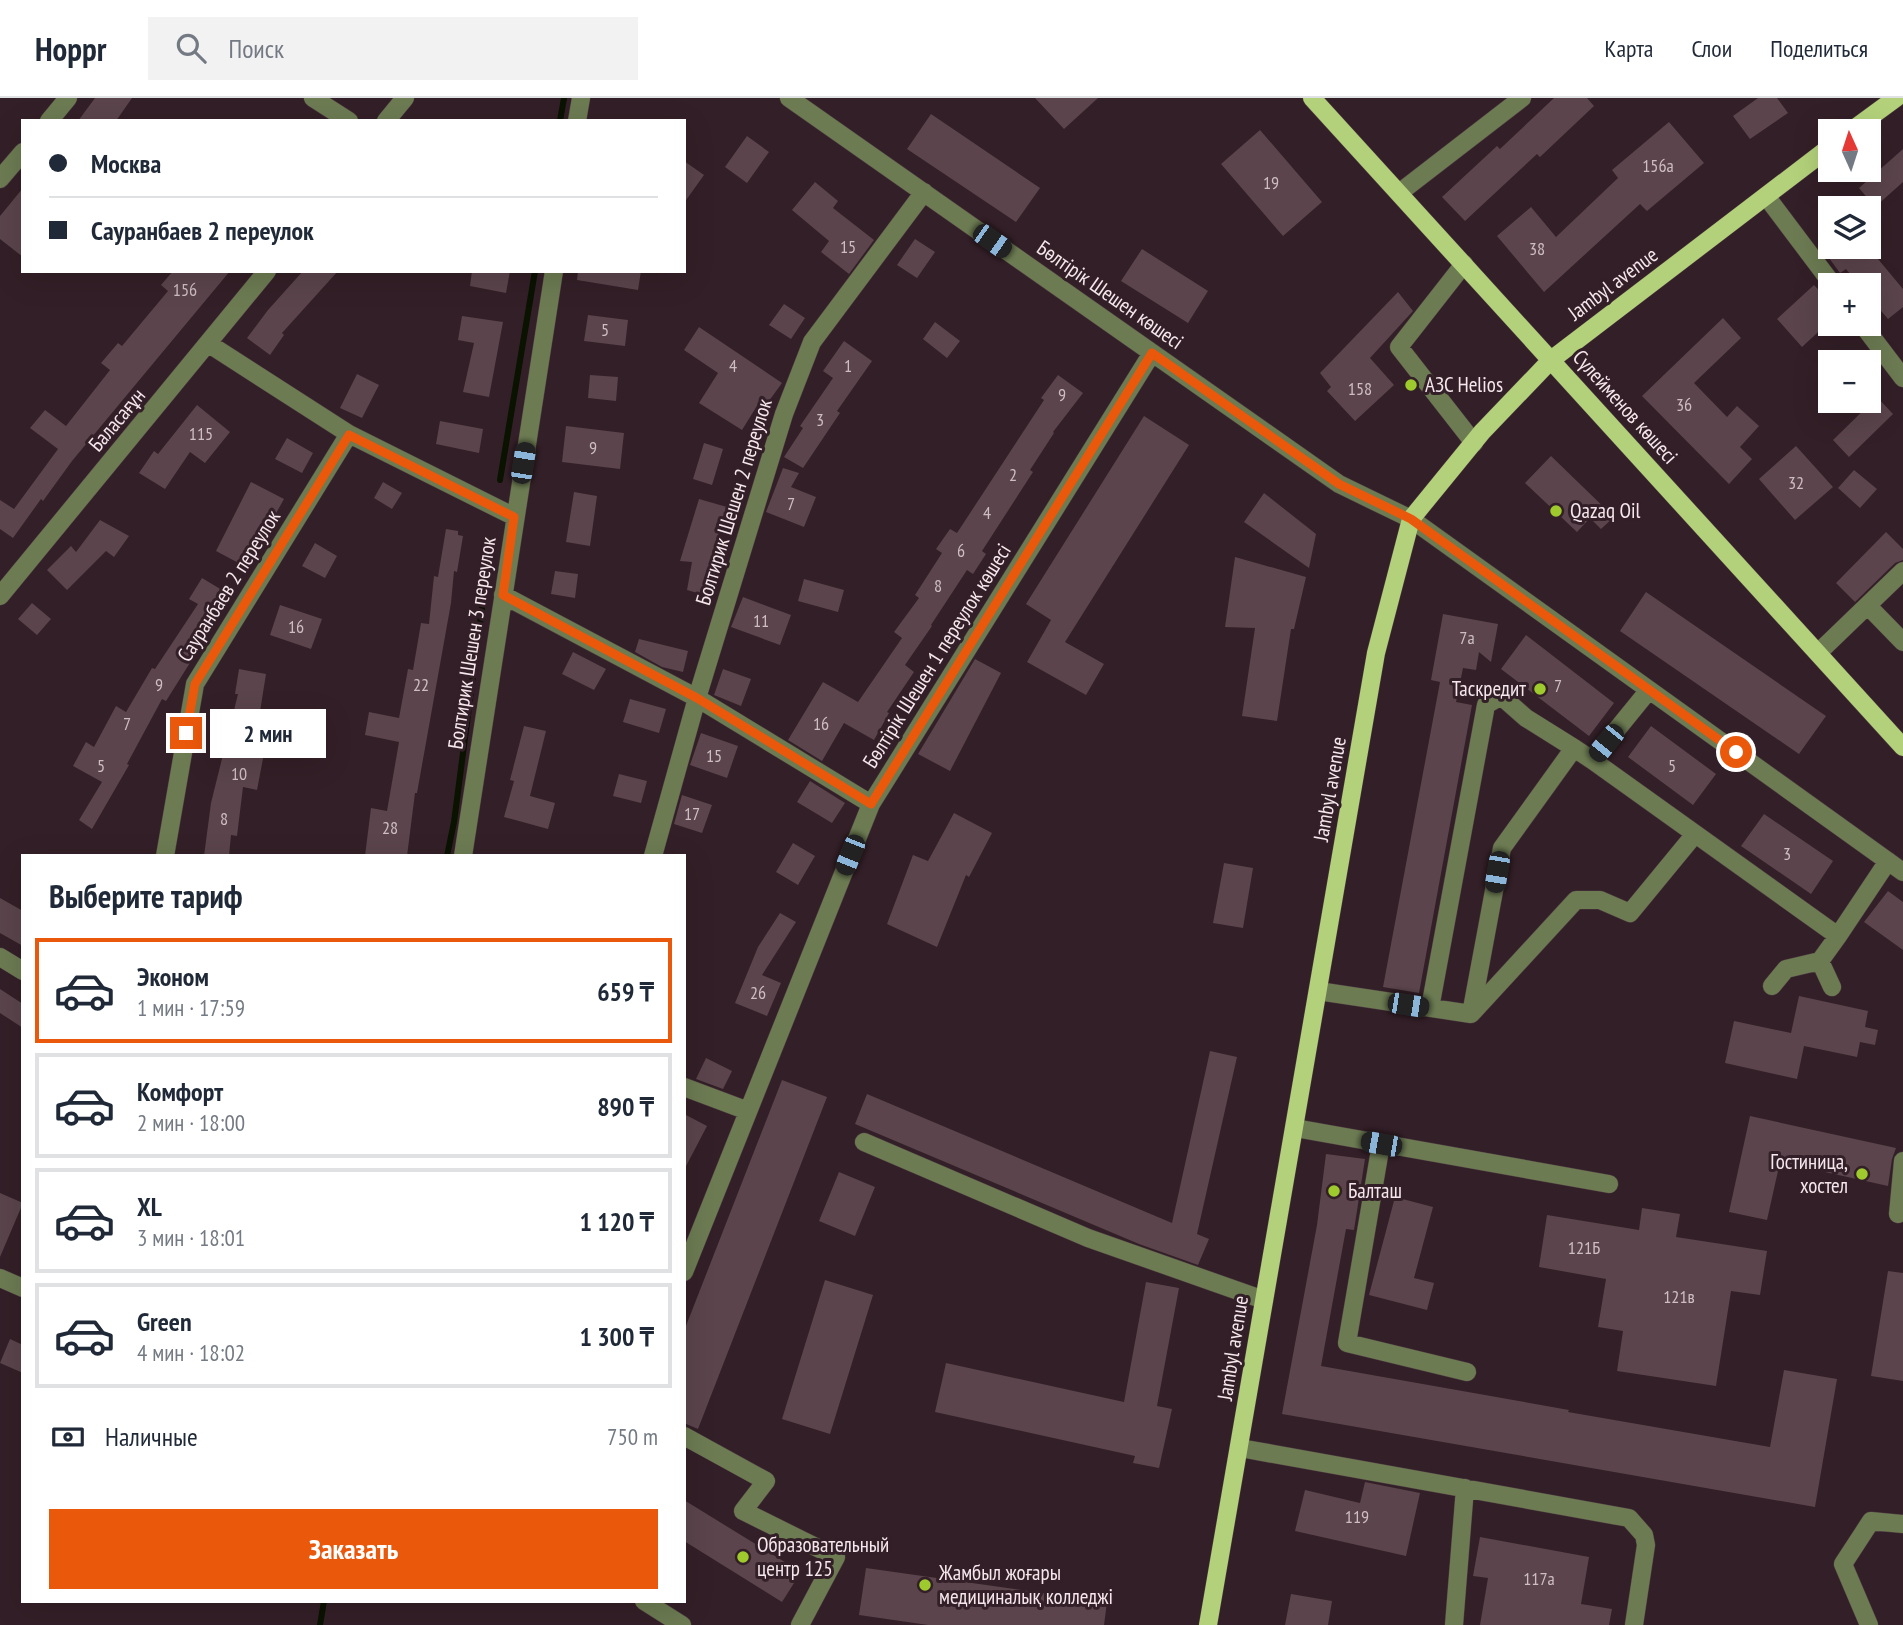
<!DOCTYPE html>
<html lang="ru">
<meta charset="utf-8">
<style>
body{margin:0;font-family:"PT Sans Narrow",sans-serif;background:#f2f2f3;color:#1f2937;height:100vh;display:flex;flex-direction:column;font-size:26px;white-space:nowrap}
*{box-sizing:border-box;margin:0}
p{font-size:23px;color:#747a83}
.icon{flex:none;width:38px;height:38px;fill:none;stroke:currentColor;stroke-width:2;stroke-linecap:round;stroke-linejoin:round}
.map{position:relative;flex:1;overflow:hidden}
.details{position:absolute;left:21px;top:756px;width:665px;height:749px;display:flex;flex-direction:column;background:#fff;border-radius:0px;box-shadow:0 7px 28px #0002}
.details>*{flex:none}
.guide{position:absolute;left:21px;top:21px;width:665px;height:154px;border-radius:0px;box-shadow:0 7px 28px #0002;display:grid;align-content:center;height:154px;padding:0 28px;background:#fff}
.needle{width:46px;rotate:357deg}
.buttons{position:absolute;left:1818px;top:21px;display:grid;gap:14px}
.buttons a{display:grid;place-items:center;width:63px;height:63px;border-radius:0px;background:#fff;box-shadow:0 7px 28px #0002;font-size:35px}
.end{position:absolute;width:32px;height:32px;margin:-16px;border:9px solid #ea580c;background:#fff;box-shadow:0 0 0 4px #fff}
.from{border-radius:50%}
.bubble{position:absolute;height:49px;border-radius:0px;background:#fff;box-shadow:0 7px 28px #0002;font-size:23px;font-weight:700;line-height:49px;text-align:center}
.car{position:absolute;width:21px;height:42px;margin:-21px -10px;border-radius:9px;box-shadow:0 0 5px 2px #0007;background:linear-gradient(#222 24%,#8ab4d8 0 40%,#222 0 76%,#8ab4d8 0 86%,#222 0)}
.guide b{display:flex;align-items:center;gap:24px;height:66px;font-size:26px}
.guide b+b{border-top:2px solid #e0e1e3}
.guide i{width:18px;height:18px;background:#1f2937}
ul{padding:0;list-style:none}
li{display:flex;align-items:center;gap:21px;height:105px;margin:0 14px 10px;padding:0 14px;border:4px solid #e0e1e3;border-radius:0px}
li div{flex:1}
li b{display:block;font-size:26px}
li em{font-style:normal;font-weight:700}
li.on{border-color:#ea580c}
li>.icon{width:63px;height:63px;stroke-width:1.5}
h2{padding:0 28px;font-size:32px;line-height:84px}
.pay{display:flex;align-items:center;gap:18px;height:77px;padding:0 28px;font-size:26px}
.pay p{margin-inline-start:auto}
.button{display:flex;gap:14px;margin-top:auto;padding:14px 28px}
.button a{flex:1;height:80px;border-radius:0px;background:#ea580c;color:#fff;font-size:28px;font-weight:700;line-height:80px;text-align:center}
header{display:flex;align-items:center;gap:42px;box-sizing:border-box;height:98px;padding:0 35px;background:#fff;border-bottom:2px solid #e0e1e3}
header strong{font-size:33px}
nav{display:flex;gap:38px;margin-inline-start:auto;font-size:24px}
.search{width:490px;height:63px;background:#f2f2f3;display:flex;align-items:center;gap:18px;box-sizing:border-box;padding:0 24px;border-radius:0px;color:#747a83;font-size:26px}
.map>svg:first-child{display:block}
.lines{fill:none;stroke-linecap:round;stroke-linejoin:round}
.stream{stroke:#0a1200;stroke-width:6}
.building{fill:#5b444c}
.minor-casing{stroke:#4e3b42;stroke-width:19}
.major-casing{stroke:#4e3b42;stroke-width:19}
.minor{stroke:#6c7b52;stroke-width:18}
.major{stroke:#b3d17a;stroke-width:18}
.route{stroke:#ea580c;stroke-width:9}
.poi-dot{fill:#9eca2e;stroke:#331f27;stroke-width:2.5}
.labels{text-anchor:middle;stroke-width:6;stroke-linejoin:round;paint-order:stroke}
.number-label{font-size:18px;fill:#cebec3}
.street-label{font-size:21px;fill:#f5e7eb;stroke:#331f27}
.poi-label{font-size:21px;fill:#f5e7eb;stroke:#331f27;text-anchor:start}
</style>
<header>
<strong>Hoppr</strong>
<div class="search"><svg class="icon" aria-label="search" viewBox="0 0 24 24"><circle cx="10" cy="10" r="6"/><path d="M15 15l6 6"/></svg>Поиск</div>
<nav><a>Карта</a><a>Слои</a><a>Поделиться</a></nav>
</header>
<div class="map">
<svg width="1903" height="1527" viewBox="0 0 1903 1527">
<rect width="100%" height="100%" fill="#331f27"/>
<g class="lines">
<path class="stream" d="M 560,23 L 564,0
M 500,382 L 535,173
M 447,758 L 454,724 L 490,449
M 320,1527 L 324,1503"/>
</g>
<path class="building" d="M 95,0 L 132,0 L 116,23 L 78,23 Z
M 1035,0 L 1098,0 L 1064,31 Z
M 1554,0 L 1587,0 L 1594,8 L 1540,59 L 1537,56 L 1465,123 L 1442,99 L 1497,48 L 1500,51 Z
M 1758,0 L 1777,0 L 1788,15 L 1750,41 L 1733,18 Z
M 931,16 L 1040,90 L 1016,124 L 907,51 Z
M 1669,24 L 1704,65 L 1647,113 L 1640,106 L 1544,194 L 1497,138 L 1531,109 L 1556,139 L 1618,80 L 1612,72 Z
M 1260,32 L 1322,104 L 1283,138 L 1221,66 Z
M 747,38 L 769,54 L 747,85 L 725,69 Z
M 1903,51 L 1903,84 L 1875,109 L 1859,90 Z
M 684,63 L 704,77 L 684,105 Z
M 815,84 L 838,103 L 833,110 L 874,142 L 849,176 L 821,154 L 829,143 L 792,112 Z
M 23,90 L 23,159 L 0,141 L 0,118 Z
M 915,141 L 935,154 L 917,180 L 897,167 Z
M 1821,149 L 1868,149 L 1903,191 L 1903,209 L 1888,221 L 1869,199 L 1869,187 L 1859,187 L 1846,171 L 1840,175 Z
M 1142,151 L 1208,193 L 1188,225 L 1121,183 Z
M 173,173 L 230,173 L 72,363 L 43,403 L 41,401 L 13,440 L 0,431 L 0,402 L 14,411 L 58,351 L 30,330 L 45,312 L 66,328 L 110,272 L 101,265 L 118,245 L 122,248 L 168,193 L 161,187 Z
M 303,173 L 338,173 L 282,235 L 284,237 L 270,257 L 247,240 L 268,212 Z
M 472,173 L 510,173 L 506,195 L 470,188 Z
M 578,173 L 641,173 L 638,192 L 577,182 Z
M 1814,187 L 1830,204 L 1830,223 L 1802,249 L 1777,221 Z
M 1398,194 L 1413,213 L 1370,260 L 1394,287 L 1355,323 L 1327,293 L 1331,289 L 1320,275 Z
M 784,206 L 805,220 L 791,241 L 769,227 Z
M 588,217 L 628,222 L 625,248 L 584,243 Z
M 462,218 L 503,224 L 489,299 L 463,294 L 474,245 L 458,242 Z
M 1723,220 L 1741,240 L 1694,285 L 1727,319 L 1737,308 L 1759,328 L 1740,349 L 1752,361 L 1729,386 L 1642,298 Z
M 935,224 L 960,243 L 947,260 L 923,241 Z
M 699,229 L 782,285 L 766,307 L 760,303 L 742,332 L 699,305 L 718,275 L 684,252 Z
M 844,243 L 872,263 L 837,313 L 840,315 L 803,370 L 784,359 L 803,330 L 800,328 L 833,280 L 823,273 Z
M 357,276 L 379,287 L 362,320 L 340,310 Z
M 590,277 L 618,279 L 616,303 L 588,300 Z
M 1058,277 L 1083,295 L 1053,334 L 1054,335 L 1030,372 L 1033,374 L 982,453 L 986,456 L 973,476 L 967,472 L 931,527 L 932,528 L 905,567 L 914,574 L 887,614 L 889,615 L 874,642 L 844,625 L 822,663 L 788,642 L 823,584 L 858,604 L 902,540 L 894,534 L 919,500 L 915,497 L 942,455 L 936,451 L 950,431 L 957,435 L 1044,302 L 1041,300 Z
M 1877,299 L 1893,316 L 1849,359 L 1833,342 Z
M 197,307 L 230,334 L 205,365 L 190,354 L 165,391 L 139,375 L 154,353 L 158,356 Z
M 1144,318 L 1189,347 L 1065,544 L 1104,566 L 1086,597 L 1027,564 L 1051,522 L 1026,506 Z
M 440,323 L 483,331 L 479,355 L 436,346 Z
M 566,328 L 624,335 L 620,371 L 562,364 Z
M 287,340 L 313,355 L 302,375 L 275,361 Z
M 704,345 L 723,351 L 712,387 L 693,381 Z
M 1796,348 L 1833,389 L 1795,422 L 1759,381 Z
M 1551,358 L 1614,419 L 1601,431 L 1590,420 L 1577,434 L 1525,385 Z
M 783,370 L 799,375 L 791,389 L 816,399 L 804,429 L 766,414 Z
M 1854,372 L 1877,391 L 1860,410 L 1838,390 Z
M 251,384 L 284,401 L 246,469 L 216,453 Z
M 383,384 L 402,395 L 392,411 L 374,400 Z
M 574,394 L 597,398 L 590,448 L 566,444 Z
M 1264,395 L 1316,436 L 1309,470 L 1244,424 Z
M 699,401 L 727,409 L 710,464 L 714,465 L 704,497 L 687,492 L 692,464 L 680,463 Z
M 100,422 L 129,438 L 114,459 L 106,453 L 67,492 L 47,472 L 71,448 L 76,454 Z
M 446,431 L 458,433 L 458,437 L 463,438 L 457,474 L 454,473 L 451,505 L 417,695 L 415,695 L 407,758 L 365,758 L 371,710 L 387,713 L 399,644 L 365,637 L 369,614 L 399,620 L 408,571 L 413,572 L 421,525 L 429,526 L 434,478 L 438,479 Z
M 1886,434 L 1903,451 L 1903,462 L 1895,465 L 1855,504 L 1836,485 Z
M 315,445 L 337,458 L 325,480 L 302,468 Z
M 1235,459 L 1306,479 L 1294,531 L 1291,531 L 1277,623 L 1242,618 L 1255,530 L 1225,529 Z
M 555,473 L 578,476 L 575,500 L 551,496 Z
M 202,480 L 232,498 L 166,603 L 162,601 L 127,666 L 129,667 L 92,731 L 79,722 L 102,684 L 73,668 L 86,644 L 94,649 L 116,608 L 126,614 L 152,570 L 155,571 L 198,506 L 189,501 Z
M 804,481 L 844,492 L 838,514 L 798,503 Z
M 1646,494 L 1826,618 L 1799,656 L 1620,533 Z
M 743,499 L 791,517 L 780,547 L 731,529 Z
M 32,505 L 51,521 L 37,537 L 18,521 Z
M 280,507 L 322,521 L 311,551 L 270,537 Z
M 1443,516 L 1498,526 L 1491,564 L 1479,554 L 1476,572 L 1463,570 L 1456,604 L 1472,607 L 1419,895 L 1383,889 L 1440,584 L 1431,582 Z
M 1526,537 L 1614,605 L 1589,638 L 1501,571 Z
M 639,541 L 688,553 L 683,574 L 662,569 L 635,554 Z
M 573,554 L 606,571 L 594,592 L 562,576 Z
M 975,561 L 1001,575 L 950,673 L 918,656 Z
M 239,571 L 266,576 L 259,620 L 289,628 L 282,654 L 265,650 L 257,692 L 243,689 L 237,738 L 231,737 L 229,758 L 204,758 L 211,705 L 238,596 L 235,596 Z
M 723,571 L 751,581 L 741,608 L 714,597 Z
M 630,601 L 666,611 L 659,635 L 623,624 Z
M 524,628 L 546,633 L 530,698 L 555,705 L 548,731 L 504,719 L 514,683 L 510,682 Z
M 1651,628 L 1716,676 L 1693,707 L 1628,659 Z
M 701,635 L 738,648 L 727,680 L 690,667 Z
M 619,676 L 647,683 L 641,705 L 613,698 Z
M 810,683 L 845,705 L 832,725 L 797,704 Z
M 682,697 L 712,707 L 702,735 L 674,726 Z
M 954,715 L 992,735 L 969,779 L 966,777 L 937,849 L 887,826 L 913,757 L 928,763 Z
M 1764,716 L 1833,763 L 1811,796 L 1741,748 Z
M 793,745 L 815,758 L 798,787 L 776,774 Z
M 1224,765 L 1253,770 L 1243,830 L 1213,825 Z
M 1888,793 L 1903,804 L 1903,852 L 1864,824 Z
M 0,800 L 23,813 L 23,848 L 0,835 Z
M 780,815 L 796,824 L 762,877 L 781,885 L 767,918 L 735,905 L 758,849 Z
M 0,891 L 23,906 L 23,930 L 0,915 Z
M 1799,898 L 1868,913 L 1865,929 L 1878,932 L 1875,947 L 1860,944 L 1857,959 L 1804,948 L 1797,981 L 1725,965 L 1734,923 L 1791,935 Z
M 1210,953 L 1237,959 L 1197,1136 L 1209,1141 L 1198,1167 L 1139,1146 L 855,1026 L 867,996 L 1172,1125 Z
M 706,960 L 732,973 L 723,991 L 696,981 Z
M 782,982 L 827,999 L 698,1331 L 684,1325 L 684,1233 Z
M 684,1016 L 707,1028 L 684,1072 Z
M 1750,1018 L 1896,1050 L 1892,1061 L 1888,1088 L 1780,1064 L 1767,1122 L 1729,1114 Z
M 1326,1056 L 1365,1061 L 1354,1132 L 1346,1131 L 1321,1268 L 1569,1312 L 1568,1314 L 1770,1349 L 1784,1272 L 1837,1281 L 1815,1409 L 1282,1316 L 1317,1127 Z
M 839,1074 L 875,1089 L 855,1138 L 819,1123 Z
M 0,1095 L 23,1105 L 0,1159 Z
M 1395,1099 L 1433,1109 L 1414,1180 L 1434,1185 L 1427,1212 L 1369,1197 Z
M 1642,1110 L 1680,1116 L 1676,1139 L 1767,1153 L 1760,1197 L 1731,1193 L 1716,1288 L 1617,1273 L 1623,1233 L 1598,1229 L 1606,1181 L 1539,1169 L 1547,1117 L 1639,1132 Z
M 1888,1173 L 1903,1175 L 1903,1283 L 1871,1278 Z
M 825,1182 L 873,1197 L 830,1336 L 782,1321 Z
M 1146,1184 L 1179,1190 L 1157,1308 L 1172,1311 L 1159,1370 L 1133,1365 L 1135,1358 L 935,1314 L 946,1265 L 1124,1304 Z
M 10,1241 L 23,1247 L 23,1275 L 0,1265 Z
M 1365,1384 L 1420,1395 L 1406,1458 L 1295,1433 L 1305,1392 L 1360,1405 Z
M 684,1402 L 801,1474 L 782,1504 L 684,1443 Z
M 1480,1439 L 1589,1459 L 1581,1506 L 1612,1511 L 1609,1527 L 1480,1527 L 1488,1480 L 1473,1478 Z
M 866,1470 L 1107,1504 L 1104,1527 L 928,1527 L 859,1517 Z
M 1291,1496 L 1332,1503 L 1328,1527 L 1285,1527 Z"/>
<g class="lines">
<g class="minor-casing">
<path id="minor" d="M 313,0 L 349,23
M 789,0 L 1339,386 L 1411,421 L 1903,774
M 49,23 L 68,0
M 386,23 L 405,0
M 577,23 L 581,0
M 0,81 L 23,54
M 1399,95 L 1522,0
M 1766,98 L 1833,187
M 1464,166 L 1399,249 L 1474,345
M 1862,226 L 1903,280
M 209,246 L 349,336 L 515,419
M 503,497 L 697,600 L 871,706
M 0,498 L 267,173
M 1868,508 L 1903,544
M 1818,555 L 1903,473
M 1592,662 L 1838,838 L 1888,763
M 165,758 L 195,586 L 349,336
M 463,758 L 554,173
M 653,758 L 697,600 L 784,316 L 812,244 L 924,94
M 0,859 L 23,873
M 1772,888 L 1786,871 L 1820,863
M 1832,889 L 1820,863 L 1838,838
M 1318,893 L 1471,916 L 1502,750 L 1574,650 L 1592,662 L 1649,592
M 1430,910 L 1486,607 L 1501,598 L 1526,620 L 1574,650
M 1471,916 L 1576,802 L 1600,802 L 1630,815 L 1695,736
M 684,989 L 748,1013
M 1295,1030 L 1609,1086
M 864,1044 L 1088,1140 L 1264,1202
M 1381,1046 L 1347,1245 L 1467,1274
M 1898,1116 L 1903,1063
M 684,1174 L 871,706 L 1152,255
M 0,1180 L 23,1190
M 684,1338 L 766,1383 L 743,1413 L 836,1459 L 800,1527
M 1240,1350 L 1629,1420 L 1644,1437 L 1646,1447 L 1634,1527
M 644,1503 L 682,1527
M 1454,1527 L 1465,1390
M 1869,1527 L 1843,1466 L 1871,1423 L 1903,1426"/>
</g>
<g class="major-casing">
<path id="major" d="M 1312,0 L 1903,649
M 1851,33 L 1896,0
M 1208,1527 L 1376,555 L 1411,421 L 1482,334 L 1551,262 L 1830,49"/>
</g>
<use href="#minor" class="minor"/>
<use href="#major" class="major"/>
</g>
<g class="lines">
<path class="route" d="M 186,635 L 195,586 L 349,337 L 514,419 L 503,497 L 697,600 L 871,706 L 1152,255 L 1339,386 L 1411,421 L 1736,654"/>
</g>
<g class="poi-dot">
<circle cx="1411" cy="287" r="7"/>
<circle cx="1556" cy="413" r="7"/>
<circle cx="1540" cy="591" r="7"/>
<circle cx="1862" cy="1076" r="7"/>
<circle cx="1334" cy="1093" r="7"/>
<circle cx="743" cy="1459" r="7"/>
<circle cx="925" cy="1487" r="7"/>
</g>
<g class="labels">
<g class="number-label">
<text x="1658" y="74">156а</text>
<text x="1271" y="91">19</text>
<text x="848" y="155">15</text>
<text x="1537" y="157">38</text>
<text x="185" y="198">156</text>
<text x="605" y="238">5</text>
<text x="733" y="274">4</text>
<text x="848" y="274">1</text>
<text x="1360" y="297">158</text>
<text x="1062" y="303">9</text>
<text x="1684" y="313">36</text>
<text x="820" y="328">3</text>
<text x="201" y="342">115</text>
<text x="593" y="356">9</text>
<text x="1013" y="383">2</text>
<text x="1796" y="391">32</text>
<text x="791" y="412">7</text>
<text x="987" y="421">4</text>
<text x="961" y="459">6</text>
<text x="938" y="494">8</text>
<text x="761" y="529">11</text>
<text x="296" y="535">16</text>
<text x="1467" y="546">7а</text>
<text x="159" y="593">9</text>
<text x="421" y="593">22</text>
<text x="1558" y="594">7</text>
<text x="127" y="632">7</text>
<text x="821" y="632">16</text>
<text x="714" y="664">15</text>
<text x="101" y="674">5</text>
<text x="1672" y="674">5</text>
<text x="239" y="682">10</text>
<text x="692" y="722">17</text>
<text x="224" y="727">8</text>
<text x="390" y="736">28</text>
<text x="1787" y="762">3</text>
<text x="758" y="901">26</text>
<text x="1584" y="1156">121Б</text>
<text x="1679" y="1205">121в</text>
<text x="1357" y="1425">119</text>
<text x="1539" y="1487">117а</text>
</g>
<g class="street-label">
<text transform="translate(1613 186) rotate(-37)" y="7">Jambyl avenue</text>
<text transform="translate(1110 197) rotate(35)" y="7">Бөлтірік Шешен көшесі</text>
<text transform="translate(1625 309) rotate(48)" y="7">Сүлейменов көшесі</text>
<text transform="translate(117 322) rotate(-50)" y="7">Баласағұн</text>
<text transform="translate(734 404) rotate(-73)" y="7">Болтирик Шешен 2 переулок</text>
<text transform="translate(229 488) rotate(-58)" y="7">Сауранбаев 2 переулок</text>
<text transform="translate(472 545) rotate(-81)" y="7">Болтирик Шешен 3 переулок</text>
<text transform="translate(937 558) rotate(-58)" y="7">Бөлтірік Шешен 1 переулок көшесі</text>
<text transform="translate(1330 691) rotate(-80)" y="7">Jambyl avenue</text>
<text transform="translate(1233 1250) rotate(-81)" y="7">Jambyl avenue</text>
</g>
<g class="poi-label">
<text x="1425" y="294">АЗС Helios</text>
<text x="1570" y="420">Qazaq Oil</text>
<text x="1526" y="598" text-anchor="end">Таскредит</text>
<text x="1848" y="1071" text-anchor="end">Гостиница,<tspan x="1848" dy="24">хостел</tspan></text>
<text x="1348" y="1100">Балташ</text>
<text x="757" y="1454">Образовательный<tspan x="757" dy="24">центр 125</tspan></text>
<text x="939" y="1482">Жамбыл жоғары<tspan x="939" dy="24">медициналық колледжі</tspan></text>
</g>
</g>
</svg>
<div class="buttons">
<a><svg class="needle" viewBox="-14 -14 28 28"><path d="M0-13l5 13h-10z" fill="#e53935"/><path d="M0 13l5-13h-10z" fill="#747a83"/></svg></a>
<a><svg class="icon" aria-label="layers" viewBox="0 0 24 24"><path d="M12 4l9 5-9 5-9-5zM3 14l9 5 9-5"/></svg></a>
<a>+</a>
<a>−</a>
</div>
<i class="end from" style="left:1736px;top:654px"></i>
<i class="end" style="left:186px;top:635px"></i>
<div class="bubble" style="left:210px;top:611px;width:116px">2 мин</div>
<i class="car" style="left:992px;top:143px;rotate:125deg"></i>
<i class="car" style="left:523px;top:365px;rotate:9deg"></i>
<i class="car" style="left:1606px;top:645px;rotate:219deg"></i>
<i class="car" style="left:850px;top:757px;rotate:202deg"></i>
<i class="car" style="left:1497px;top:774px;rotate:190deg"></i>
<i class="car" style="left:1408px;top:907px;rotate:99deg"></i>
<i class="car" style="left:1381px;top:1046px;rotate:280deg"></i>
<div class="guide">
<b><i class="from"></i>Москва</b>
<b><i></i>Сауранбаев 2 переулок</b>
</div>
<section class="details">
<h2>Выберите тариф</h2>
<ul>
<li class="on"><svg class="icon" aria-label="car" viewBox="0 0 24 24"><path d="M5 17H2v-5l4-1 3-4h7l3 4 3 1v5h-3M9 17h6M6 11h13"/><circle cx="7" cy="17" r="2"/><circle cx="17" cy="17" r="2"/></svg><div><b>Эконом</b><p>1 мин · 17:59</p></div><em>659 ₸</em></li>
<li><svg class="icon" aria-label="car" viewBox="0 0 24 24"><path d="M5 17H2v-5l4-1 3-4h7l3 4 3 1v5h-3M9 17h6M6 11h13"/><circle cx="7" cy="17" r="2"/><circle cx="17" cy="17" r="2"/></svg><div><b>Комфорт</b><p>2 мин · 18:00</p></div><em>890 ₸</em></li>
<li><svg class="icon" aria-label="car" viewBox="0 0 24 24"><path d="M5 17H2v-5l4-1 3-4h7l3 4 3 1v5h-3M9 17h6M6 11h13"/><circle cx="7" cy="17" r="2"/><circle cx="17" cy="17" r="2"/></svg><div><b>XL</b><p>3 мин · 18:01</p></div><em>1 120 ₸</em></li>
<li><svg class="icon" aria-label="car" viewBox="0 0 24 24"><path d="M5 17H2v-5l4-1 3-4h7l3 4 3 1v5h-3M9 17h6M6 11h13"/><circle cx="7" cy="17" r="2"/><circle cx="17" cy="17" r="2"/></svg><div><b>Green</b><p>4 мин · 18:02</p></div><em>1 300 ₸</em></li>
</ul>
<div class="pay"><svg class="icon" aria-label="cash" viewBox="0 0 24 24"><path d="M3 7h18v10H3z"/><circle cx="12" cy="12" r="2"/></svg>Наличные<p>750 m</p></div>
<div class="button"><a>Заказать</a></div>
</section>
</div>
